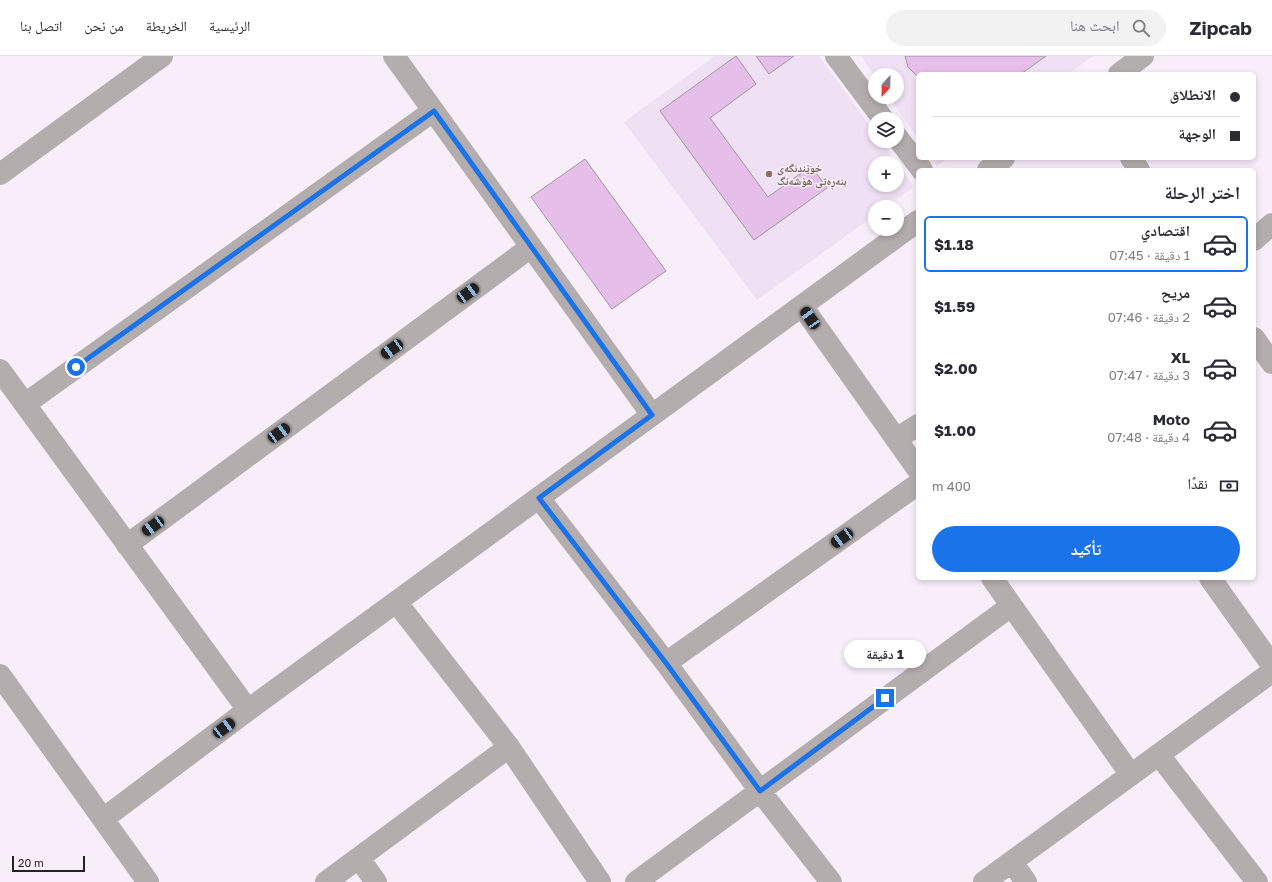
<!DOCTYPE html>
<html lang="ar">
<meta charset="utf-8">
<style>
body{margin:0;font-family:"Golos Text","Noto Naskh Arabic",sans-serif;background:#f2f2f3;color:#2b2b33;direction:rtl;height:100vh;display:flex;flex-direction:column;font-size:15px;white-space:nowrap}
*{box-sizing:border-box;margin:0}
p{font-size:13px;color:#7c7c81}
.icon{flex:none;width:22px;height:22px;fill:none;stroke:currentColor;stroke-width:2;stroke-linecap:round;stroke-linejoin:round}
.map{position:relative;flex:1;overflow:hidden;direction:ltr}
.sheet{position:absolute;left:916px;top:112px;width:340px;height:412px;display:flex;flex-direction:column;background:#fff;border-radius:6px;box-shadow:0 2px 6px #0003;direction:rtl}
.sheet>*{flex:none}
.guide{position:absolute;left:916px;top:16px;width:340px;height:88px;border-radius:6px;box-shadow:0 2px 6px #0003;direction:rtl;display:grid;align-content:center;height:88px;padding:0 16px;background:#fff}
.needle{width:26px;rotate:202deg}
.buttons{position:absolute;left:868px;top:12px;display:grid;gap:8px}
.buttons a{display:grid;place-items:center;width:36px;height:36px;border-radius:50%;background:#fff;box-shadow:0 2px 6px #0003;font-size:20px}
.scale{position:absolute;left:12px;bottom:10px;width:73px;box-sizing:border-box;padding-left:4px;border:2px solid #242125;border-top:0;font-size:11px;line-height:14px;white-space:nowrap;color:#242125;-webkit-text-stroke:3px #f7eefa;paint-order:stroke}
.end{position:absolute;width:18px;height:18px;margin:-9px;border:5px solid #1a73e8;background:#fff;box-shadow:0 0 0 2px #fff}
.from{border-radius:50%}
.bubble{position:absolute;height:28px;border-radius:14px;background:#fff;box-shadow:0 2px 6px #0003;font-size:13px;font-weight:700;line-height:28px;text-align:center;direction:rtl}
.car{position:absolute;width:12px;height:24px;margin:-12px -6px;border-radius:5px;box-shadow:0 0 3px 1px #0007;background:linear-gradient(#222 24%,#8ab4d8 0 40%,#222 0 76%,#8ab4d8 0 86%,#222 0)}
.guide b{display:flex;align-items:center;gap:14px;height:38px;font-size:15px}
.guide b+b{border-top:1px solid #e1e1e2}
.guide i{width:10px;height:10px;background:#2b2b33}
ul{padding:0;list-style:none}
li{display:flex;align-items:center;gap:12px;height:56px;margin:0 8px 6px;padding:0 8px;border:2px solid transparent;border-radius:6px}
li div{flex:1}
li b{display:block;font-size:15px}
li em{font-style:normal;font-weight:700}
li.on{border-color:#1a73e8}
li>.icon{width:36px;height:36px;stroke-width:1.5}
h2{padding:0 16px;font-size:18px;line-height:48px}
.pay{display:flex;align-items:center;gap:10px;height:44px;padding:0 16px;font-size:15px}
.pay p{margin-inline-start:auto}
.action{display:flex;gap:8px;margin-top:auto;padding:8px 16px}
.action a{flex:1;height:46px;border-radius:24px;background:#1a73e8;color:#fff;font-size:16px;font-weight:700;line-height:46px;text-align:center}
header{display:flex;align-items:center;gap:24px;box-sizing:border-box;height:56px;padding:0 20px;background:#fff;border-bottom:1px solid #e1e1e2}
header strong{font-size:19px}
nav{display:flex;gap:22px;margin-inline-start:auto;font-size:14px}
.search{width:280px;height:36px;background:#f2f2f3;display:flex;align-items:center;gap:10px;box-sizing:border-box;padding:0 14px;border-radius:22px;color:#7c7c81;font-size:15px}
.map>svg:first-child{display:block}
.built{fill:#efe1f3}
.building{fill:#e5beea;stroke:#a096a1}
.lines{fill:none;stroke-linecap:round;stroke-linejoin:round}
.street{stroke:#b4adae;stroke-width:22}
.route{stroke:#1a73e8;stroke-width:5}
.education-dot{fill:#8d6e63;stroke:#f7eefa;stroke-width:1.5}
.labels{text-anchor:middle;stroke-width:3;stroke-linejoin:round;paint-order:stroke}
.education-label{font-size:11px;font-weight:bold;fill:#785e54;stroke:#f7eefa;text-anchor:start}
</style>
<header>
<strong>Zipcab</strong>
<div class="search"><svg class="icon" aria-label="search" viewBox="0 0 24 24"><circle cx="10" cy="10" r="6"/><path d="M15 15l6 6"/></svg>ابحث هنا</div>
<nav><a>الرئيسية</a><a>الخريطة</a><a>من نحن</a><a>اتصل بنا</a></nav>
</header>
<div class="map">
<svg width="1272" height="826" viewBox="0 0 1272 826">
<rect width="100%" height="100%" fill="#f7eefa"/>
<path class="built" d="M 715,0 L 819,0 L 875,77 L 875,85 L 881,85 L 897,107 L 875,107 L 875,129 L 897,129 L 897,107 L 914,131 L 886,151 L 875,151 L 875,159 L 757,244 L 624,66 Z
M 861,0 L 1093,0 L 1068,18 L 918,18 L 918,83 L 889,41 L 897,41 L 897,19 L 875,20 Z
M 931,102 L 948,102 L 937,110 Z"/>
<path class="building" d="M 736,0 L 756,28 L 710,62 L 768,141 L 811,110 L 827,132 L 754,184 L 660,55 Z
M 756,0 L 794,0 L 769,18 Z
M 905,0 L 1046,0 L 1021,18 L 918,18 L 918,21 L 908,11 Z
M 585,103 L 666,215 L 612,253 L 531,141 Z"/>
<g class="lines">
<path class="street" d="M 394,0 L 652,359
M 836,0 L 883,63
M 1119,18 L 1143,0
M 897,81 L 922,114
M 1131,102 L 1139,114
M 988,114 L 1004,102
M 0,118 L 162,0
M 1254,184 L 1272,168
M 802,250 L 918,414
M 1254,282 L 1272,307
M 0,314 L 248,654
M 25,348 L 433,55
M 896,383 L 918,369
M 539,442 L 666,607 L 760,735 L 831,826
M 127,489 L 531,191
M 992,522 L 1131,719
M 1210,522 L 1272,609
M 397,547 L 509,691 L 600,826
M 666,607 L 918,428
M 0,619 L 148,826
M 1159,699 L 1257,826
M 103,763 L 248,654 L 918,165
M 359,802 L 376,826
M 1012,806 L 1026,826
M 326,826 L 509,691
M 636,826 L 1011,550
M 984,826 L 1272,616"/>
</g>
<g class="lines">
<path class="route" d="M 76,311 L 434,55 L 652,359 L 539,442 L 666,607 L 760,735 L 885,642"/>
</g>
<circle class="education-dot" cx="769" cy="118" r="4"/>
<g class="labels">
<g class="education-label">
<text x="777" y="116">خوێندنگەی<tspan x="777" dy="13">بنەڕەتی هۆشەنگ</tspan></text>
</g>
</g>
</svg>
<div class="buttons">
<a><svg class="needle" viewBox="-14 -14 28 28"><path d="M0-13l5 13h-10z" fill="#e53935"/><path d="M0 13l5-13h-10z" fill="#7c7c81"/></svg></a>
<a><svg class="icon" aria-label="layers" viewBox="0 0 24 24"><path d="M12 4l9 5-9 5-9-5zM3 14l9 5 9-5"/></svg></a>
<a>+</a>
<a>−</a>
</div>
<div class="scale">20 m</div>
<i class="end from" style="left:76px;top:311px"></i>
<i class="end" style="left:885px;top:642px"></i>
<div class="bubble" style="left:844px;top:584px;width:82px">1 دقيقة</div>
<i class="car" style="left:468px;top:237px;rotate:54deg"></i>
<i class="car" style="left:810px;top:262px;rotate:325deg"></i>
<i class="car" style="left:392px;top:293px;rotate:234deg"></i>
<i class="car" style="left:279px;top:377px;rotate:54deg"></i>
<i class="car" style="left:153px;top:470px;rotate:234deg"></i>
<i class="car" style="left:842px;top:482px;rotate:234deg"></i>
<i class="car" style="left:224px;top:672px;rotate:53deg"></i>
<div class="guide">
<b><i class="from"></i>الانطلاق</b>
<b><i></i>الوجهة</b>
</div>
<section class="sheet">
<h2>اختر الرحلة</h2>
<ul>
<li class="on"><svg class="icon" aria-label="car" viewBox="0 0 24 24"><path d="M5 17H2v-5l4-1 3-4h7l3 4 3 1v5h-3M9 17h6M6 11h13"/><circle cx="7" cy="17" r="2"/><circle cx="17" cy="17" r="2"/></svg><div><b>اقتصادي</b><p>1 دقيقة · 07:45</p></div><em>$1.18</em></li>
<li><svg class="icon" aria-label="car" viewBox="0 0 24 24"><path d="M5 17H2v-5l4-1 3-4h7l3 4 3 1v5h-3M9 17h6M6 11h13"/><circle cx="7" cy="17" r="2"/><circle cx="17" cy="17" r="2"/></svg><div><b>مريح</b><p>2 دقيقة · 07:46</p></div><em>$1.59</em></li>
<li><svg class="icon" aria-label="car" viewBox="0 0 24 24"><path d="M5 17H2v-5l4-1 3-4h7l3 4 3 1v5h-3M9 17h6M6 11h13"/><circle cx="7" cy="17" r="2"/><circle cx="17" cy="17" r="2"/></svg><div><b>XL</b><p>3 دقيقة · 07:47</p></div><em>$2.00</em></li>
<li><svg class="icon" aria-label="car" viewBox="0 0 24 24"><path d="M5 17H2v-5l4-1 3-4h7l3 4 3 1v5h-3M9 17h6M6 11h13"/><circle cx="7" cy="17" r="2"/><circle cx="17" cy="17" r="2"/></svg><div><b>Moto</b><p>4 دقيقة · 07:48</p></div><em>$1.00</em></li>
</ul>
<div class="pay"><svg class="icon" aria-label="cash" viewBox="0 0 24 24"><path d="M3 7h18v10H3z"/><circle cx="12" cy="12" r="2"/></svg>نقدًا<p>400 m</p></div>
<div class="action"><a>تأكيد</a></div>
</section>
</div>
